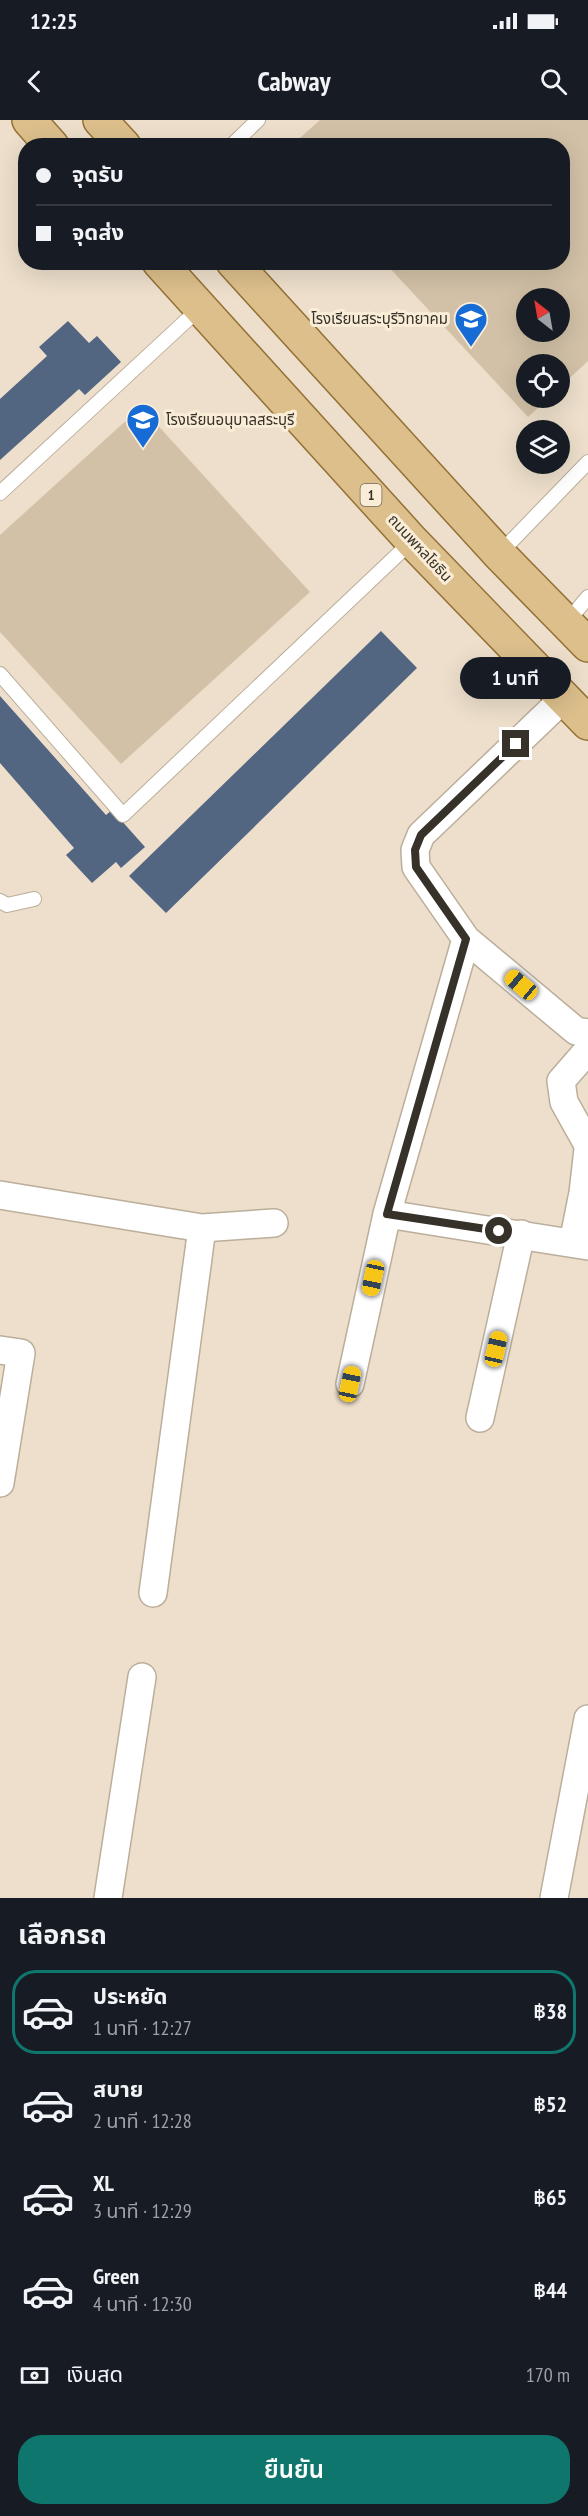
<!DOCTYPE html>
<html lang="th">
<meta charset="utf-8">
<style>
body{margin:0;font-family:"PT Sans Narrow","Noto Sans Thai",sans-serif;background:#242831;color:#f1f3f6;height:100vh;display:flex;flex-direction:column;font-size:22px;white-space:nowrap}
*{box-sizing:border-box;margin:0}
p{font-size:20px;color:#9ea1a6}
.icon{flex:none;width:33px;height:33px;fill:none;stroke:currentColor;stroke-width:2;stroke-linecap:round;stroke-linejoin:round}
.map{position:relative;height:1778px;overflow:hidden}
.side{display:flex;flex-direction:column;background:#171b24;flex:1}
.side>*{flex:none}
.top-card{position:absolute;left:18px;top:18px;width:552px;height:132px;border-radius:24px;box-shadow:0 6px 24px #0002;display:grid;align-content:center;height:132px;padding:0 18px;background:#171b24}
.needle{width:39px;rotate:329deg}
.buttons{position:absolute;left:516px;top:168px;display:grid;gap:12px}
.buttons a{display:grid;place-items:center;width:54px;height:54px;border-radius:50%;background:#171b24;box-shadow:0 6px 24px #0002;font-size:30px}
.end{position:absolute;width:27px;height:27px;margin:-14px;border:8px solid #363129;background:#fff;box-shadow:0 0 0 3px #fff}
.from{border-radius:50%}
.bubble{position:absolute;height:42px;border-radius:21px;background:#171b24;box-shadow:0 6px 24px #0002;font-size:20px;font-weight:600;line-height:42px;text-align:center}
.car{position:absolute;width:18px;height:36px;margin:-18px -9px;border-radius:8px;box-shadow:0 0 4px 2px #0007;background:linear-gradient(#f5c518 24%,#345 0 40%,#f5c518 0 76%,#345 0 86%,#f5c518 0)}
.top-card b{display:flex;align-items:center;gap:21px;height:57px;font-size:22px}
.top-card b+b{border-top:2px solid #363941}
.top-card i{width:15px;height:15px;background:#f1f3f6}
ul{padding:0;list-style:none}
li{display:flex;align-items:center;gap:18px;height:84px;margin:0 12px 9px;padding:0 6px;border:3px solid transparent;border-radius:24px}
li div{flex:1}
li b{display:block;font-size:22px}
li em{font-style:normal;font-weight:600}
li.active{border-color:#0f766e}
li>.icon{width:54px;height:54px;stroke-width:1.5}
h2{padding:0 18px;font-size:27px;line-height:72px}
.pay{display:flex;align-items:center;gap:15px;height:66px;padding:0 18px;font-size:22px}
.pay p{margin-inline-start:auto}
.button{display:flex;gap:12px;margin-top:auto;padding:12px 18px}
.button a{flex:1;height:69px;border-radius:24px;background:#0f766e;color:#fff;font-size:24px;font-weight:600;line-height:69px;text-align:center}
.status{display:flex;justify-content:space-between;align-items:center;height:42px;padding:0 30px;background:#171b24;direction:ltr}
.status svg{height:16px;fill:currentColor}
header{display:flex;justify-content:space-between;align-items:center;height:78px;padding:0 18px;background:#171b24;font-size:27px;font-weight:600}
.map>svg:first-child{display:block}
.green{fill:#d2c1a7;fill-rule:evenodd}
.building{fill:#536681}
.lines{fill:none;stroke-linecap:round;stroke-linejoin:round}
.lane-casing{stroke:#bbae9a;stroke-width:16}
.street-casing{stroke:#bbae9a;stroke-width:30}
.primary-casing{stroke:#937136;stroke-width:36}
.lane{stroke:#fff;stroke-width:14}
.street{stroke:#fff;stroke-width:27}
.primary{stroke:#dcbf8b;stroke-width:33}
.route{stroke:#363129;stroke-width:8}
.labels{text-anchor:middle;stroke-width:6;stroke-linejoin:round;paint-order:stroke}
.shield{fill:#faedd8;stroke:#71695e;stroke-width:1.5}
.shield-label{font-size:14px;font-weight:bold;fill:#363129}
.poi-label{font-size:15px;fill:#363129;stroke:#faedd8;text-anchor:end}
.street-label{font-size:15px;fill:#363129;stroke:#faedd8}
</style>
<div class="status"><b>12:25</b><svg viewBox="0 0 49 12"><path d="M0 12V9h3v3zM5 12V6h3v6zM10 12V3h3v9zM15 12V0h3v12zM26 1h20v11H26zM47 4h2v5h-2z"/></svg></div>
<header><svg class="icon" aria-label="back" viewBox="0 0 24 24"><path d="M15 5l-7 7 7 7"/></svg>Cabway<svg class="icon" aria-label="search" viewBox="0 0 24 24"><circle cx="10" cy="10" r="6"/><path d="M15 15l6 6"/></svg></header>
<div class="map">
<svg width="588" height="1778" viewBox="0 0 588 1778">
<rect width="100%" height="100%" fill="#eddfcb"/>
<path class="green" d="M 320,0 L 588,0 L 588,241 L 560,267 L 560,244 L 526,244 L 526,278 L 549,278 L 528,297 L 385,143 L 562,142 L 562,26 L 292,25 ZM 526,178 L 560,178 L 560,212 L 526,212 Z
M 141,287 L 310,472 L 121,644 L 0,512 L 0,415 Z"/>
<path class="building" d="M 68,201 L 89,223 L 97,216 L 121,242 L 85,275 L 79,269 L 0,340 L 0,279 L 47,236 L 39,227 Z
M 381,511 L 417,548 L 166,793 L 129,756 Z
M 0,576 L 106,695 L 112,690 L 145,727 L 121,748 L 116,742 L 92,763 L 66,735 L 74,728 L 0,643 Z"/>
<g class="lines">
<g class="lane-casing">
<path id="lane" d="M 231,26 L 258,0
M 0,373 L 200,188
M 499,434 L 588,342
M 567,502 L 588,477
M 0,554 L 123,695 L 412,421
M 0,781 L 7,785 L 34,779"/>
</g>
<g class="street-casing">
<path id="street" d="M 564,578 L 421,715 L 415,730 L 416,747 L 466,819 L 576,911 L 588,913
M 588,930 L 561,961 L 564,982 L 588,1025
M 0,1075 L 202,1108 L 274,1103
M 387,1094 L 588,1126
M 573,1123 L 583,1073 L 588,1029
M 0,1230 L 21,1233 L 0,1363
M 350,1264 L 387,1094 L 466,819
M 480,1298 L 521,1114
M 153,1473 L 202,1108
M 108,1778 L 142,1557
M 554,1778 L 588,1599"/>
</g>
<g class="primary-casing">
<path id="primary" d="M 29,0 L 52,26
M 100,0 L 124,26
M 159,142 L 412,421 L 588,603
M 233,142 L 499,434 L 588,525"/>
</g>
<use href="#lane" class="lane"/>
<use href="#street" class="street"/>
<use href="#primary" class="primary"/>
</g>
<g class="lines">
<path class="route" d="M 499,1111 L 387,1094 L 466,819 L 416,747 L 415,730 L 421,715 L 516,624"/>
</g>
<defs>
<g id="school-pin" transform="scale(1.725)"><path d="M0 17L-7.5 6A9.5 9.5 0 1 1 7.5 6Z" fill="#176bd5" stroke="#faedd8"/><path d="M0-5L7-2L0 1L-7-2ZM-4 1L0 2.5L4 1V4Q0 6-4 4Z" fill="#fff"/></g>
</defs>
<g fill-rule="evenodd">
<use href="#school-pin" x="471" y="199"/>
<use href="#school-pin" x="143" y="300"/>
</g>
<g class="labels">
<rect class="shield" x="360.5" y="364" width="21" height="22" rx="4.5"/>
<g class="shield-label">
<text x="371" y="380">1</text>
</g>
<g class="poi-label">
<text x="448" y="204">โรงเรียนสระบุรีวิทยาคม</text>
<text x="166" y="305" text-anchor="start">โรงเรียนอนุบาลสระบุรี</text>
</g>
<g class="street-label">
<text transform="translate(420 428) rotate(47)" y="5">ถนนพหลโยธิน</text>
</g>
</g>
</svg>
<div class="buttons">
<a><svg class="needle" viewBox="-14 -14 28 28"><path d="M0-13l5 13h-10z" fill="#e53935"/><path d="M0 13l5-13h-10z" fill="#9ea1a6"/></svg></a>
<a><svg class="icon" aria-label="locate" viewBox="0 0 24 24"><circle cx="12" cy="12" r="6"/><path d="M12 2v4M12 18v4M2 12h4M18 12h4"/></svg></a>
<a><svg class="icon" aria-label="layers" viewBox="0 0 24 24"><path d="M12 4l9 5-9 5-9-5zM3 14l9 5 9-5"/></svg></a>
</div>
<i class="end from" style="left:499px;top:1111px"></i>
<i class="end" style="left:516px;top:624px"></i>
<div class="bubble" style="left:460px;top:537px;width:111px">1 นาที</div>
<i class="car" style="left:521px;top:865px;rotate:310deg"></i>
<i class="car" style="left:373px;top:1158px;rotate:192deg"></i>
<i class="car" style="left:496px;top:1229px;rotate:13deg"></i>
<i class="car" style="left:350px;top:1264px;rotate:12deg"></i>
<div class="top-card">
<b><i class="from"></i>จุดรับ</b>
<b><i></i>จุดส่ง</b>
</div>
</div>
<section class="side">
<h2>เลือกรถ</h2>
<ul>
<li class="active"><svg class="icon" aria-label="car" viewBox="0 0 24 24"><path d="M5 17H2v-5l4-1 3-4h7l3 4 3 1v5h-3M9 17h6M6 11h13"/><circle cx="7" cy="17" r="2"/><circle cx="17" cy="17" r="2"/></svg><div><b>ประหยัด</b><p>1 นาที · 12:27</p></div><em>฿38</em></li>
<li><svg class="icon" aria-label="car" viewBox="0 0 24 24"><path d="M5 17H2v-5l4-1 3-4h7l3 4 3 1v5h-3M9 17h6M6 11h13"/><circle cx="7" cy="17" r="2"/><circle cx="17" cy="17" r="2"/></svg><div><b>สบาย</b><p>2 นาที · 12:28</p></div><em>฿52</em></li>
<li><svg class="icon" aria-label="car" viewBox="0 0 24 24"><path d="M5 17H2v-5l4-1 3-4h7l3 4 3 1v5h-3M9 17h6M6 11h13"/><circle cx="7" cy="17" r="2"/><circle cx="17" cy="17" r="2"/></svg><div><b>XL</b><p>3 นาที · 12:29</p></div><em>฿65</em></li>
<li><svg class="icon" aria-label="car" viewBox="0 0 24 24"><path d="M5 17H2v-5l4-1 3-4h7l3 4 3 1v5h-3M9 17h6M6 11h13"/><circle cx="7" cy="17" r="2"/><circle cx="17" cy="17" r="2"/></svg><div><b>Green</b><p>4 นาที · 12:30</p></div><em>฿44</em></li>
</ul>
<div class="pay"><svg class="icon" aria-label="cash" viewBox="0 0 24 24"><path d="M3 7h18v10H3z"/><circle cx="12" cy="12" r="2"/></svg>เงินสด<p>170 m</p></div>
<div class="button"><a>ยืนยัน</a></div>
</section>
